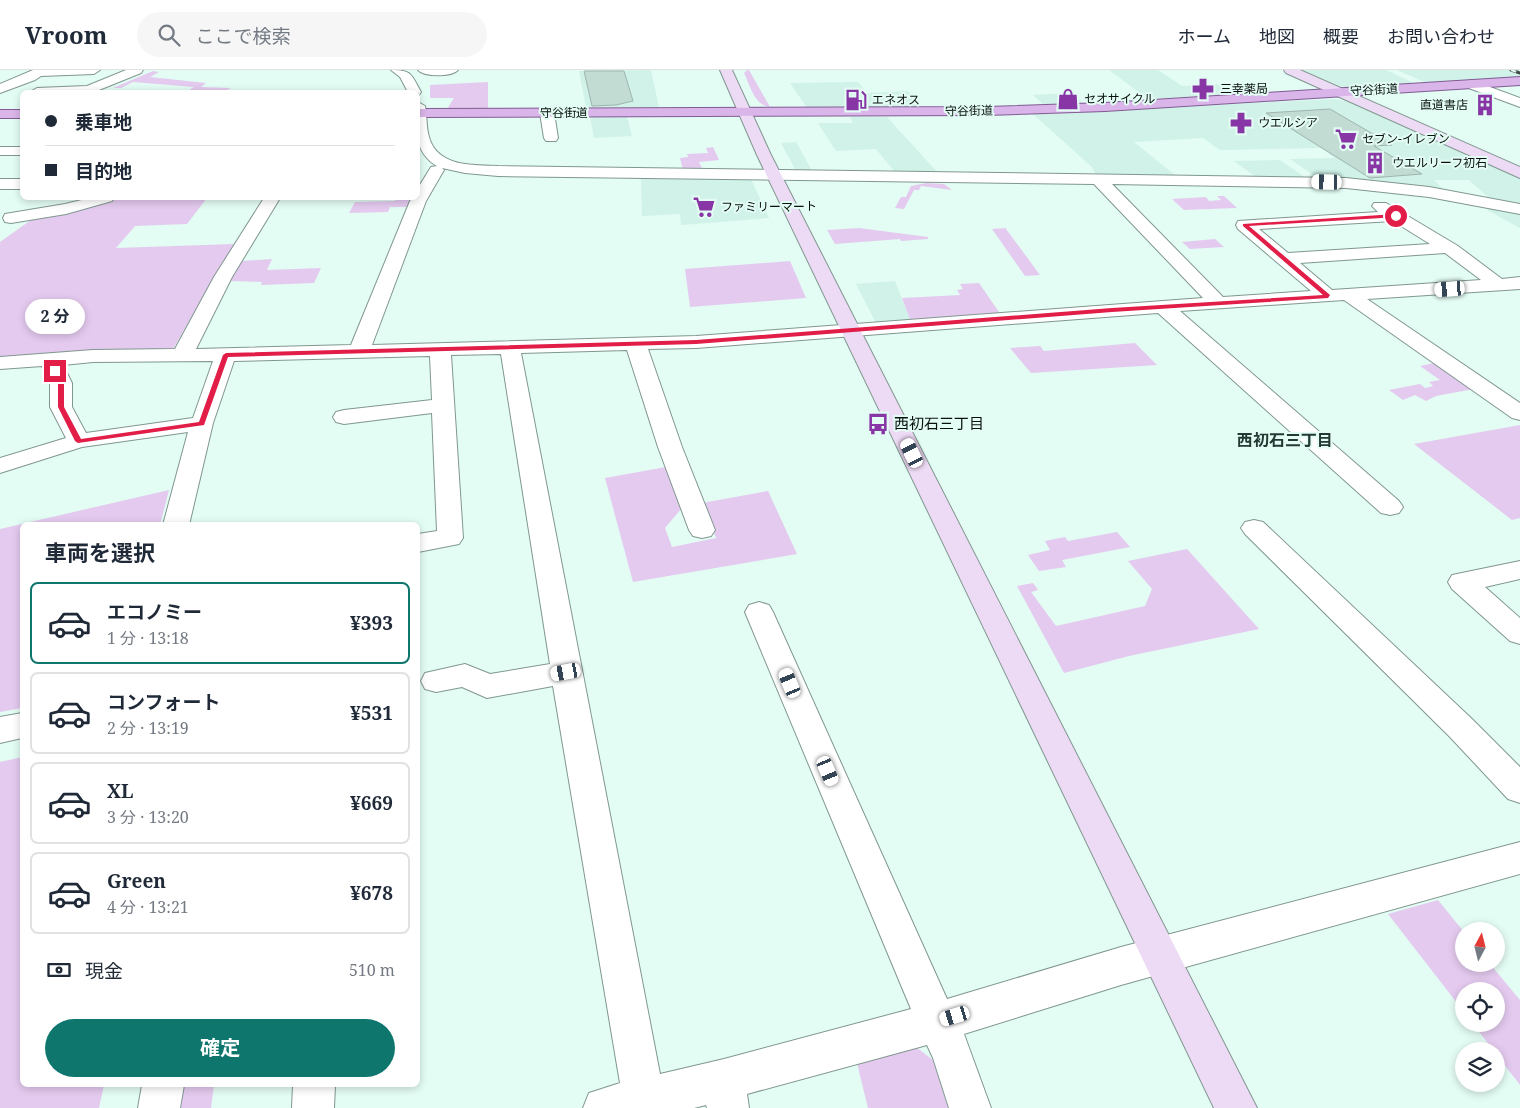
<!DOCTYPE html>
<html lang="ja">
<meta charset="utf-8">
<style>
body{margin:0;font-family:"Noto Serif","Noto Sans JP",serif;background:#f6f6f7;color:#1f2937;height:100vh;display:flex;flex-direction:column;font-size:19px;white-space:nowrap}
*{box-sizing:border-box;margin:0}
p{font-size:16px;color:#747a83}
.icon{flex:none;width:28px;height:28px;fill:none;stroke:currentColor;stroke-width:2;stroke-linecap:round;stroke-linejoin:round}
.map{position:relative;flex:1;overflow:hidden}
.panel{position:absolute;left:20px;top:452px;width:400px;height:565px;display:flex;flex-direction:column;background:#fff;border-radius:8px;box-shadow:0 2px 8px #0003}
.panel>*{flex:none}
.banner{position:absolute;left:20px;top:20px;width:400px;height:110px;border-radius:8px;box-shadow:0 2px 8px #0003;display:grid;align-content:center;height:110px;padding:0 25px;background:#fff}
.needle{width:32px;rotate:7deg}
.controls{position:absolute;left:1455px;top:852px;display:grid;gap:10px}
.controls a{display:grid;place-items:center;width:50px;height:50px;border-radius:50%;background:#fff;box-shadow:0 2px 8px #0003;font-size:25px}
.end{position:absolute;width:22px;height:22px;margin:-11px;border:6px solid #e11d48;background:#fff;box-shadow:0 0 0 2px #fff}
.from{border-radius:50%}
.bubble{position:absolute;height:35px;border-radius:18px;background:#fff;box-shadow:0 2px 8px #0003;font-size:16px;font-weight:700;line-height:35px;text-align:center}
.car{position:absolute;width:15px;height:30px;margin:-15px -8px;border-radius:6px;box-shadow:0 0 4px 1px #0007;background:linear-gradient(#fff 24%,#345 0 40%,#fff 0 76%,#345 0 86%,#fff 0)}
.banner b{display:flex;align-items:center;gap:18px;height:48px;font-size:19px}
.banner b+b{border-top:1px solid #e0e1e3}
.banner i{width:12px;height:12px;background:#1f2937}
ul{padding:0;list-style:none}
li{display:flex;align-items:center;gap:15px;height:82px;margin:0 10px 8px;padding:0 15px;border:2px solid #e0e1e3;border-radius:8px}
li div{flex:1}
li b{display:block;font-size:19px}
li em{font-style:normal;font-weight:700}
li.selected{border-color:#0f766e}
li>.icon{width:45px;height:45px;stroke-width:1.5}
h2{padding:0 25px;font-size:22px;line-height:60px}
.pay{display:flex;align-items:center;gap:12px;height:55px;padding:0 25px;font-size:19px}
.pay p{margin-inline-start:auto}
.button{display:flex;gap:10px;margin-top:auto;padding:10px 25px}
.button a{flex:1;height:58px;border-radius:30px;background:#0f766e;color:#fff;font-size:20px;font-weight:700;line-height:58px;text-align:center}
header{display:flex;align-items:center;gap:30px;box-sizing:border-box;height:70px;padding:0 25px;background:#fff;border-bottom:1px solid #e0e1e3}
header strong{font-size:24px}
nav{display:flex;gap:28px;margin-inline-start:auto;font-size:18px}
.search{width:350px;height:45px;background:#f6f6f7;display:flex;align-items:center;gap:12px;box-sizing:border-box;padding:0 18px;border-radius:28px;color:#747a83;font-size:19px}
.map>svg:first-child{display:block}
.built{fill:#d0f2e8}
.green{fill:#e4caef}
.building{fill:#c2dbd3;stroke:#9db5ae}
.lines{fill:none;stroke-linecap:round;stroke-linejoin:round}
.street-casing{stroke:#809790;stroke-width:2}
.secondary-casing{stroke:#809790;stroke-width:2}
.primary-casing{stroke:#815c93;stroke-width:2}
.street{fill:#fff;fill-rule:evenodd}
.secondary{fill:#eddaf4;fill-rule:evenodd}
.primary{fill:#dab5e9;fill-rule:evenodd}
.rail-casing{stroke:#3f4b47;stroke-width:3}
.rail{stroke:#e3fcf4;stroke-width:2;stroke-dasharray:5.5;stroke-linecap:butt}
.route{fill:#e11d48}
.labels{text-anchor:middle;stroke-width:4;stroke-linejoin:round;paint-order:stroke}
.far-poi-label{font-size:12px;fill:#09110f;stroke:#e3fcf4;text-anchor:start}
.far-street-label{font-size:12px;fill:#09110f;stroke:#e3fcf4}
.poi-label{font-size:15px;fill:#09110f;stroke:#e3fcf4;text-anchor:start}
.neighbourhood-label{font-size:16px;font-weight:bold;fill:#253934;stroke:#e3fcf4}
</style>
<header>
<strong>Vroom</strong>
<div class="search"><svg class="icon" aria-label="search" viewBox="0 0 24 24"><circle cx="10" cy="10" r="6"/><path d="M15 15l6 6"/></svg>ここで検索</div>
<nav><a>ホーム</a><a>地図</a><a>概要</a><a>お問い合わせ</a></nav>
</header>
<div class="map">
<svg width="1520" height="1038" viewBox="0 0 1520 1038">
<rect width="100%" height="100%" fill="#e3fcf4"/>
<path class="built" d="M 651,0 L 659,38 L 586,37 L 579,1 Z
M 1109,0 L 1158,0 L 1182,16 L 1217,14 L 1235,24 L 1148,29 Z
M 1301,0 L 1386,0 L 1412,12 L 1413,14 L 1350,18 L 1339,16 Z
M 1397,0 L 1520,0 L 1520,7 L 1427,13 Z
M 858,12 L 867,23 L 908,21 L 922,38 L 808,39 L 790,13 Z
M 1071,23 L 1083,33 L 1044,35 L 1033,25 Z
M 1333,29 L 1346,31 L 1466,85 L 1468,83 L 1520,108 L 1520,135 L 1490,129 L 1469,110 L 1434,110 L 1446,122 L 1318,108 L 1290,89 L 1335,88 L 1321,78 L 1220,80 L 1203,68 L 1134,72 L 1176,106 L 1096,105 L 1092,97 L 1033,44 Z
M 590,47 L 627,47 L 632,66 L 594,68 Z
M 850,47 L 887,47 L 938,103 L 895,102 L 876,79 L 836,81 L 818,53 L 853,53 Z
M 796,72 L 812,101 L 796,101 L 781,73 Z
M 1280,90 L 1306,108 L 1256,107 L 1234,91 Z
M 641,108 L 751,109 L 769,148 L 681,155 L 680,144 L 642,146 Z
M 1491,137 L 1520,143 L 1520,158 L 1487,140 Z
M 895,211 L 911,252 L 877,255 L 856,214 Z"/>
<path class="green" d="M 747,0 L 749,0 L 770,37 C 754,35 750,15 744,3 Z
M 153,1 L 159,2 L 150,7 L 206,13 L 201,17 L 231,18 L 223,22 L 186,22 L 194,17 L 133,12 L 121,18 L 113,18 Z
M 488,12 L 488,39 L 447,39 L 454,28 L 430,28 L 430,15 Z
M 713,77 L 719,90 L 699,92 L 703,100 L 683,100 L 680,88 L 688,87 L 687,84 L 708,83 L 706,78 Z
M 926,113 L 944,114 L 952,120 L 921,116 L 919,120 L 914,120 L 904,139 L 895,138 L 901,127 L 906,127 L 911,116 Z
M 1217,126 L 1224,126 L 1237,138 L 1184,140 L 1172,129 L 1206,127 L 1209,131 L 1221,130 Z
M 113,128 L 207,128 L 187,154 L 135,156 L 116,178 L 234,174 L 172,281 L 0,288 L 0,172 L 38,145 Z
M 397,128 L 411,128 L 407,137 L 390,137 L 388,142 L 349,143 L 355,132 L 395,131 Z
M 859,158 L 928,167 L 928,169 L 901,171 L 900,169 L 835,174 L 827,160 Z
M 1006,158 L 1006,159 L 1040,205 L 1025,206 L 992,159 Z
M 1215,169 L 1224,177 L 1190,179 L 1182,172 Z
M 272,189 L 267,200 L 321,198 L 314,213 L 261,215 L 262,212 L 230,211 L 241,191 Z
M 790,191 L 806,228 L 690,237 L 685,199 Z
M 979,213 L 1001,245 L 911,252 L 902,228 L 960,225 L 957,220 L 963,219 L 960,214 Z
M 1135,273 L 1157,295 L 1031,303 L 1010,278 L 1040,276 L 1044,281 Z
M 1439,292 L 1474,319 L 1436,326 L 1426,331 L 1415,325 L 1403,330 L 1389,320 L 1420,314 L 1425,318 L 1433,316 L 1429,312 L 1440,310 L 1420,296 Z
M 1520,355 L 1520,448 L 1512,450 L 1414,374 Z
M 666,397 L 681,439 L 665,458 L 672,477 L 716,468 L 702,433 L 768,421 L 797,484 L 633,512 L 605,408 Z
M 169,420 L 160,455 L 22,455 L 22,638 L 0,642 L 0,459 Z
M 1117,462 L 1130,477 L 1062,490 L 1066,497 L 1039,501 L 1028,485 L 1050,480 L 1045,471 L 1065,467 L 1068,471 Z
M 1187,479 L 1259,559 L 1129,586 L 1064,603 L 1017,516 L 1033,513 L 1038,520 L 1031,522 L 1056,556 L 1145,536 L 1152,519 L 1128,491 Z
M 22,687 L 22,1015 L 104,1015 L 99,1038 L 0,1038 L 0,692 Z
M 1438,830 L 1464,862 L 1464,894 L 1490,894 L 1520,930 L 1520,1015 L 1496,984 L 1496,981 L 1494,981 L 1473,954 L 1496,954 L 1496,921 L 1464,921 L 1464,942 L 1388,844 Z
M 916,977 L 933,990 L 948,1038 L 868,1038 L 857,993 Z
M 184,1015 L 214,1015 L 211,1038 L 181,1038 Z"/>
<path class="building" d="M 584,1 L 624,1 L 633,31 L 616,35 L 592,36 Z
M 1330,39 L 1392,75 L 1374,76 L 1422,104 L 1370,108 L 1266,43 Z"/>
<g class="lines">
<g class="street-casing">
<path id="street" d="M 33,0 L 100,0 L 94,4 L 41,6 L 35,10 L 0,23 L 0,14 Z
M 126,0 L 143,0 L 141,3 L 94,22 L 30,22 L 37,18 L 87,16 Z
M 391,0 C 412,0 411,4 421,22 L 419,25 L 418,22 L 408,22 L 400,7 Z
M 418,0 L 458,0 C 452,7 424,7 418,0 Z
M 1471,10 L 1520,28 L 1520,37 L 1466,17 L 1465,14 Z
M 418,32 L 425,36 C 427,46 426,57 429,67 C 437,97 473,95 498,96 L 1346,108 L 1429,117 L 1520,134 L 1520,144 L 1429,127 L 1346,118 L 1112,114 L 1223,227 L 1311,221 L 1238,159 L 1236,155 L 1238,151 L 1378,142 L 1372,136 L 1374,133 L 1386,133 L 1458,176 L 1502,209 L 1520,207 L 1520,219 L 1367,229 L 1520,333 L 1520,350 L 1512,348 L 1344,230 L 1180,241 L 1399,431 L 1403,437 L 1399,443 L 1390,445 L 1381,443 L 1158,243 L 696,278 L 648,279 L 682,377 L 715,460 L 711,466 L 702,468 L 693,466 L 689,460 L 658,377 L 627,280 L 521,283 L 660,1004 L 724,989 L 911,939 L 745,542 L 749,535 L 759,532 L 769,535 L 773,542 L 947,929 L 1121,877 L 1520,772 L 1520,804 L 1121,915 L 964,964 L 991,1038 L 949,1038 L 933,988 L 927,975 L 747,1024 L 749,1038 L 707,1038 L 706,1035 L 694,1038 L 583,1038 L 589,1023 L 620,1013 L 553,616 L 487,628 L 462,617 L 436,622 L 425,619 L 421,611 L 425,603 L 465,594 L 490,604 L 550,594 L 501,284 L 451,285 L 463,468 L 459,474 L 418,482 L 418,464 L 437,461 L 432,343 L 344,354 L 336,352 L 333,347 L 336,342 L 344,340 L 432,330 L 430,286 L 234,291 L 213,353 L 189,455 L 163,455 L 188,362 L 82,377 L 0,403 L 0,388 L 66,368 L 50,337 L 50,313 L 42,296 L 0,299 L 0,287 L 93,280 L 175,279 L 214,207 L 264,128 L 280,128 L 232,207 L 196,279 L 351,275 L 410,131 L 412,128 L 418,128 L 418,118 L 431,97 L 437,96 C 413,82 415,56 418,32 ZM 442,98 L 465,103 L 498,106 L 1094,114 L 1203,228 L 696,266 L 372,275 L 426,131 L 444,100 ZM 1393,151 L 1430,174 L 1288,183 L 1259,159 ZM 1445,183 L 1481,210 L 1332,220 L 1300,193 ZM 213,291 L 193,348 L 86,363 L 72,337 L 72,313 L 63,295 L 93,292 Z
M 547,39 L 554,43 L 558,68 L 556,71 L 546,71 L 544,68 L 540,43 Z
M 0,77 L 22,77 L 22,85 L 0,85 Z
M 0,109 L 22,109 L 22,119 L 0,119 Z
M 90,128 L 114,128 L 112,131 L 66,144 L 11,153 L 5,152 L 3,148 L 5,144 L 65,134 Z
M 1254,450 L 1263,452 L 1472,649 L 1520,697 L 1520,733 L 1508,729 L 1450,667 L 1245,464 L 1241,458 L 1245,452 Z
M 1520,491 L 1520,509 L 1485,517 L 1520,548 L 1520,574 L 1510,571 L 1452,519 L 1448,512 L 1452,505 Z
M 22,643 L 22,668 L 0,673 L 0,647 Z
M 142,1015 L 184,1015 L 180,1038 L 138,1038 Z
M 293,1015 L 335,1015 L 334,1038 L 292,1038 Z"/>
</g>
<g class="secondary-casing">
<path id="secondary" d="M 720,0 L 732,0 L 771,85 L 1257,1038 L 1214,1038 L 757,85 Z
M 1284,0 L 1300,0 L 1520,97 L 1520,108 L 1286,3 Z"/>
</g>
<g class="primary-casing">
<path id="primary" d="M 1520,7 L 1520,15 L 1105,41 L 987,45 L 418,47 L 418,39 L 987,37 L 1105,33 Z
M 0,40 L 22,40 L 22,48 L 0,48 Z"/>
</g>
<use href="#street" class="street"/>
<use href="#secondary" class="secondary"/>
<use href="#primary" class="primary"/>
<g class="rail-casing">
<path id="rail" d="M 1511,0 L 1520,3"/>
</g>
<use href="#rail" class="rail"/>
</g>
<path class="route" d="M 1396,144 L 1398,147 L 1249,156 L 1330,225 L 1328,228 L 1112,242 L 696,274 L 228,287 L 204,355 L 78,373 L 75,371 L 58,337 L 58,314 L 52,301 L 57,300 L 64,314 L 64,337 L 81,369 L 199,352 L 223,285 L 226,283 L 696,270 L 1112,238 L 1323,225 L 1243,156 L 1243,154 Z"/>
<defs>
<g id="pharmacy-bare" transform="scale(1.725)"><path d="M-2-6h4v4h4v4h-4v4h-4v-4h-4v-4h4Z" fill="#8836a5" stroke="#e3fcf4" stroke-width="2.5" paint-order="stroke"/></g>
<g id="shop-bare" transform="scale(1.725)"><path d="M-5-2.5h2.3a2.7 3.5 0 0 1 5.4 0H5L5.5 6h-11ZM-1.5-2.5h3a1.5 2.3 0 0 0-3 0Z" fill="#8836a5" stroke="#e3fcf4" stroke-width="2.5" paint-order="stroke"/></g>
<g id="fuel-bare" transform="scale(1.725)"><path d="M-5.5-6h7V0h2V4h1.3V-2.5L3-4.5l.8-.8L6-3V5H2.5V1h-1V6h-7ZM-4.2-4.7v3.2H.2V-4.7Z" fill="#8836a5" stroke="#e3fcf4" stroke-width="2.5" paint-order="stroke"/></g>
<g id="building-bare" transform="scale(1.725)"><path d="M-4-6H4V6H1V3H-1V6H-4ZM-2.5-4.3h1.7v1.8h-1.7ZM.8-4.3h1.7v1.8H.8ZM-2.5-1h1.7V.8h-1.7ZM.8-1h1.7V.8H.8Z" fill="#8836a5" stroke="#e3fcf4" stroke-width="2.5" paint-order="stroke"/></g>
<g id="supermarket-bare" transform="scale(1.725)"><path d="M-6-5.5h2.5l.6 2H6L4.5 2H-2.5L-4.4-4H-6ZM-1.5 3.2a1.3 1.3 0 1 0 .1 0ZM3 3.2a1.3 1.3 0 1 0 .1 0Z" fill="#8836a5" stroke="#e3fcf4" stroke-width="2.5" paint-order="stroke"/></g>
<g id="bus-bare" transform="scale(1.725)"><path d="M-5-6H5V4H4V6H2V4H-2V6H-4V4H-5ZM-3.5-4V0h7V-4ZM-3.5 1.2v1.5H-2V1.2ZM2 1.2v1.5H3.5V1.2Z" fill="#8836a5" stroke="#e3fcf4" stroke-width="2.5" paint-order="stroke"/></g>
</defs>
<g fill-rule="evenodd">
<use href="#pharmacy-bare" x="1203" y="19"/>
<use href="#shop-bare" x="1068" y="29"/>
<use href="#fuel-bare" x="856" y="30"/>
<use href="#building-bare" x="1485" y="35"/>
<use href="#pharmacy-bare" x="1241" y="53"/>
<use href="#supermarket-bare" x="1346" y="69"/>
<use href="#building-bare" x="1375" y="93"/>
<use href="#supermarket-bare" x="704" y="137"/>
<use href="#bus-bare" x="878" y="354"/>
</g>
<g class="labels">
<g class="far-poi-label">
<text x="1220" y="23">三幸薬局</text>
<text x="1084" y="33">セオサイクル</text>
<text x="872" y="34">エネオス</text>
<text x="1468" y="39" text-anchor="end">直道書店</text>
<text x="1258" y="57">ウエルシア</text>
<text x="1362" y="73">セブン-イレブン</text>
<text x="1392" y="97">ウエルリーフ初石</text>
<text x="721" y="141">ファミリーマート</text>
</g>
<g class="far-street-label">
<text transform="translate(1374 20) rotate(-3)" y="4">守谷街道</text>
<text transform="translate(969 41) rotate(-1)" y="4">守谷街道</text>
<text x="564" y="47">守谷街道</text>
</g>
<g class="poi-label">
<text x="894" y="359">西初石三丁目</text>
</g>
<g class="neighbourhood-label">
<text x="1285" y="376">西初石三丁目</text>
</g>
</g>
</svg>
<div class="controls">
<a><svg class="needle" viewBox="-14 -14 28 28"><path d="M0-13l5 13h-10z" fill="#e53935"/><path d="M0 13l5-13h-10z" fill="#747a83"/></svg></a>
<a><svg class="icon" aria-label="locate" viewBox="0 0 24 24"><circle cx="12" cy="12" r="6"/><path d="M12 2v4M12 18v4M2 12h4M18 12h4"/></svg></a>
<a><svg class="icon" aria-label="layers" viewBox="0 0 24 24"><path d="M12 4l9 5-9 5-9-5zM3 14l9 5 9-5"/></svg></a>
</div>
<i class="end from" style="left:1396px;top:146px"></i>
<i class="end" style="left:55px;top:301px"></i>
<div class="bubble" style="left:25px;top:229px;width:60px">2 分</div>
<i class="car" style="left:1327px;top:112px;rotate:271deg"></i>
<i class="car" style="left:1450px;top:219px;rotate:266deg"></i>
<i class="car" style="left:912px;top:383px;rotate:334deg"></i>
<i class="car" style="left:566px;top:602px;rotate:260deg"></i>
<i class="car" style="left:790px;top:613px;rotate:337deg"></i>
<i class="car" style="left:828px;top:701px;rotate:157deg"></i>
<i class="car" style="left:955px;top:946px;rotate:253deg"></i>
<div class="banner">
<b><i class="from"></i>乗車地</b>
<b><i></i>目的地</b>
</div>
<section class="panel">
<h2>車両を選択</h2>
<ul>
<li class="selected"><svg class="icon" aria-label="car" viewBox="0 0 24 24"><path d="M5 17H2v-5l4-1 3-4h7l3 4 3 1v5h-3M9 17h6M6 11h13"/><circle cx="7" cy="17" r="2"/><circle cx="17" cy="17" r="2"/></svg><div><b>エコノミー</b><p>1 分 · 13:18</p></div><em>¥393</em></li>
<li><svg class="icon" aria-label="car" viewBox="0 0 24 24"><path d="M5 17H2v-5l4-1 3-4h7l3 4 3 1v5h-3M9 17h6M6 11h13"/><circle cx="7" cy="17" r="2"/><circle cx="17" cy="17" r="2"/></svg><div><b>コンフォート</b><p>2 分 · 13:19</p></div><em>¥531</em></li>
<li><svg class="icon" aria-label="car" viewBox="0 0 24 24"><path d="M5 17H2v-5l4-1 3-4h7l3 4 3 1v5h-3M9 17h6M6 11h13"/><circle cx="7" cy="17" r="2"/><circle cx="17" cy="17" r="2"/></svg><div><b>XL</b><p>3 分 · 13:20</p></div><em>¥669</em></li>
<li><svg class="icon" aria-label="car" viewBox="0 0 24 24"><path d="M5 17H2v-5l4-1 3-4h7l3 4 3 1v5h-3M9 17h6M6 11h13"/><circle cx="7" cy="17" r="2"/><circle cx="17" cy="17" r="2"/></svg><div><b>Green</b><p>4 分 · 13:21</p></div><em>¥678</em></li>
</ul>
<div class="pay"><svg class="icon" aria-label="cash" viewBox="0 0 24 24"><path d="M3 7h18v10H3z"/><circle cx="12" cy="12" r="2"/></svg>現金<p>510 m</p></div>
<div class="button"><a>確定</a></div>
</section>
</div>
